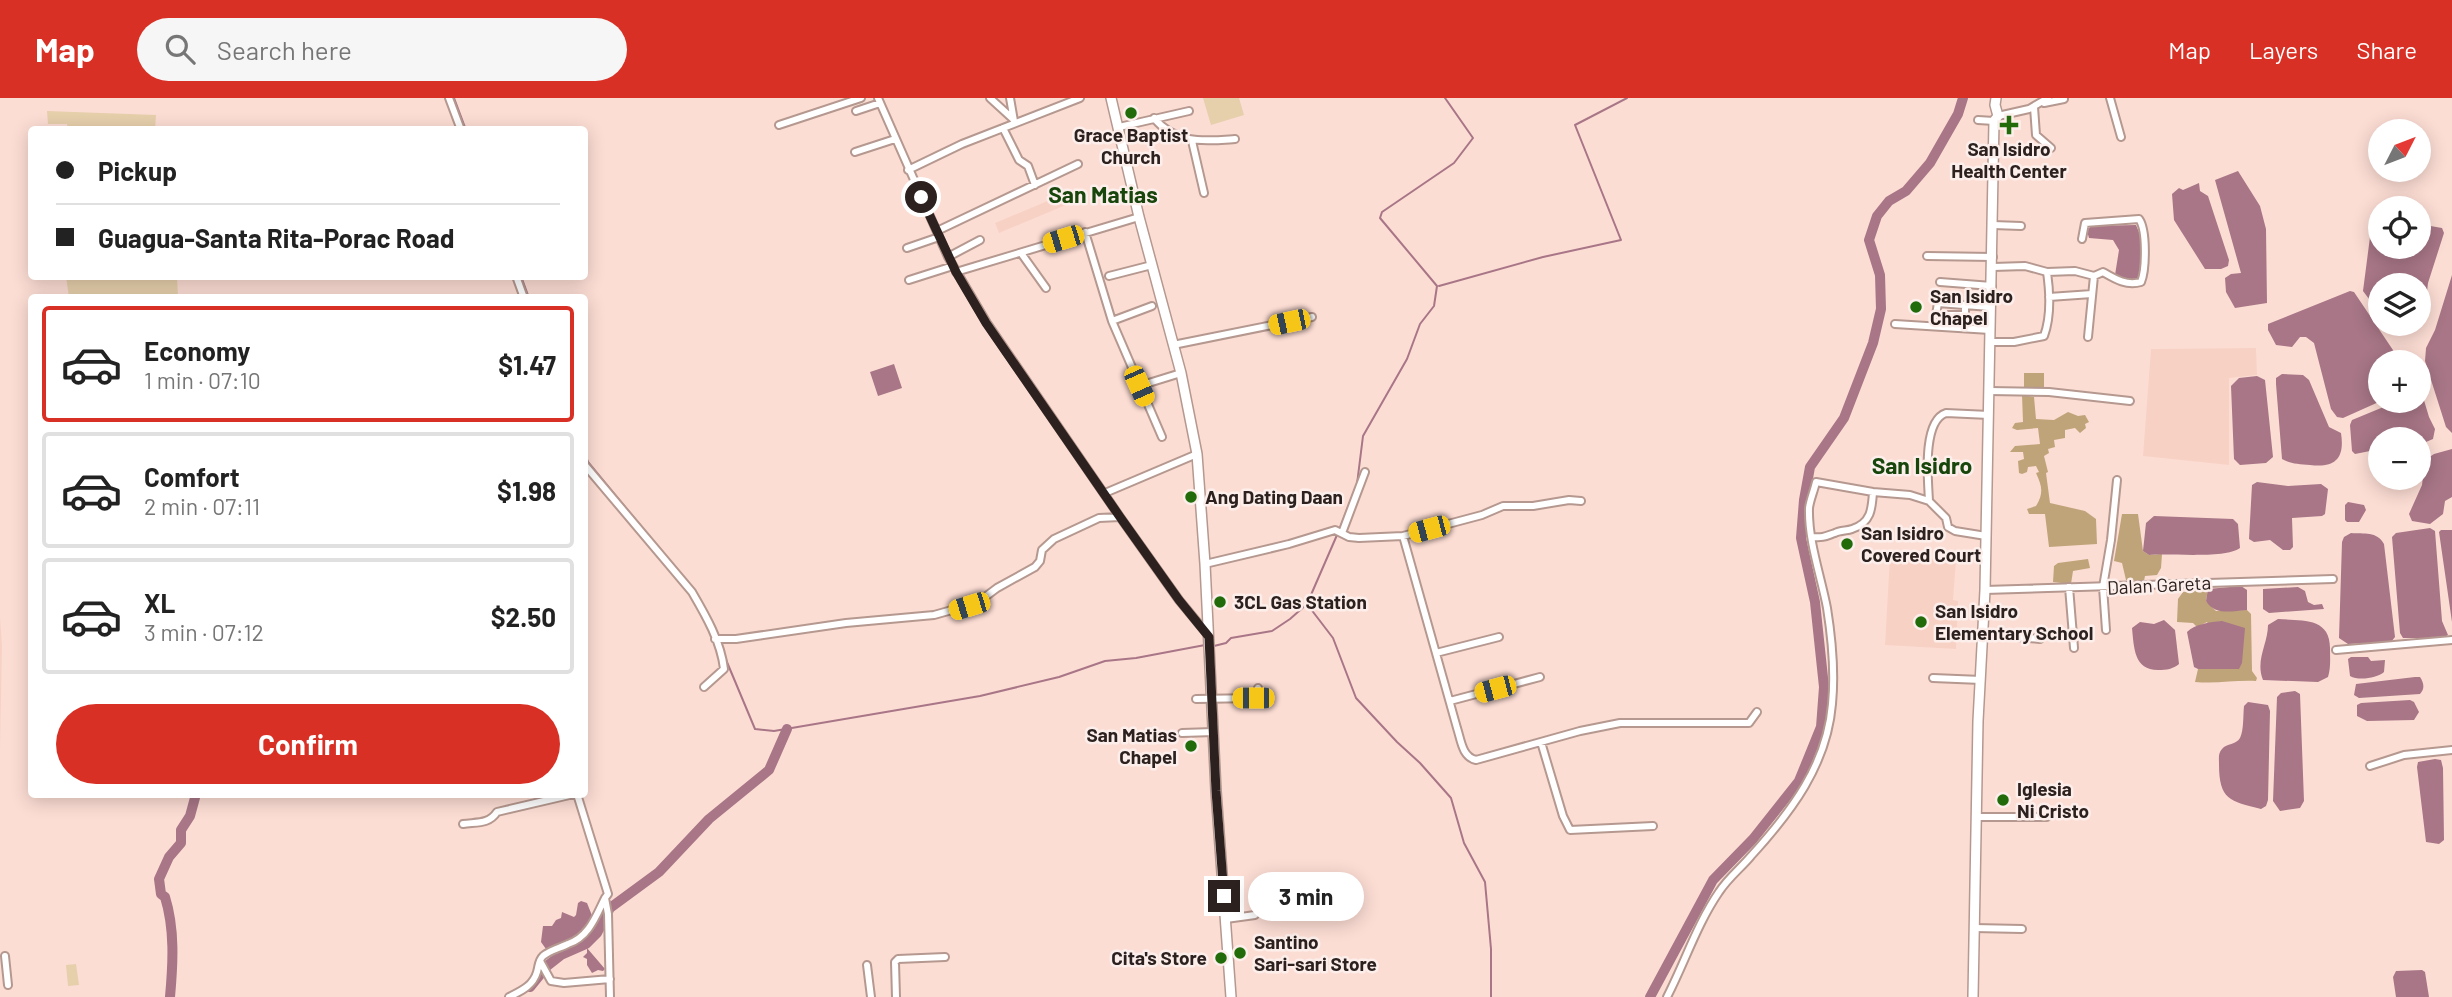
<!DOCTYPE html>
<meta charset="utf-8">
<style>
body{margin:0;font-family:Barlow,sans-serif;background:#f6f6f6;color:#222;height:100vh;display:flex;flex-direction:column;font-size:26px;white-space:nowrap}
*{box-sizing:border-box;margin:0}
p{font-size:23px;color:#767676}
.icon{flex:none;width:38px;height:38px;fill:none;stroke:currentColor;stroke-width:2;stroke-linecap:round;stroke-linejoin:round}
.map{position:relative;flex:1;overflow:hidden}
.drawer{position:absolute;left:28px;top:196px;width:560px;height:504px;display:flex;flex-direction:column;background:#fff;border-radius:7px;box-shadow:0 4px 18px #0003}
.drawer>*{flex:none}
.hud{position:absolute;left:28px;top:28px;width:560px;height:154px;border-radius:7px;box-shadow:0 4px 18px #0003;display:grid;align-content:center;height:154px;padding:0 28px;background:#fff}
.needle{width:46px;rotate:48deg}
.tools{position:absolute;left:2368px;top:21px;display:grid;gap:14px}
.tools a{display:grid;place-items:center;width:63px;height:63px;border-radius:50%;background:#fff;box-shadow:0 4px 18px #0003;font-size:35px}
.end{position:absolute;width:32px;height:32px;margin:-16px;border:9px solid #2c211e;background:#fff;box-shadow:0 0 0 4px #fff}
.from{border-radius:50%}
.bubble{position:absolute;height:49px;border-radius:24px;background:#fff;box-shadow:0 4px 18px #0003;font-size:23px;font-weight:700;line-height:49px;text-align:center}
.car{position:absolute;width:21px;height:42px;margin:-21px -10px;border-radius:9px;box-shadow:0 0 5px 2px #0007;background:linear-gradient(#f5c518 24%,#345 0 40%,#f5c518 0 76%,#345 0 86%,#f5c518 0)}
.hud b{display:flex;align-items:center;gap:24px;height:66px;font-size:26px}
.hud b+b{border-top:2px solid #e0e0e0}
.hud i{width:18px;height:18px;background:#222}
ul{padding:12px 0 0;list-style:none}
li{display:flex;align-items:center;gap:21px;height:116px;margin:0 14px 10px;padding:0 14px;border:4px solid #e0e0e0;border-radius:7px}
li div{flex:1}
li b{display:block;font-size:26px}
li em{font-style:normal;font-weight:700}
li.selected{border-color:#d93025}
li>.icon{width:63px;height:63px;stroke-width:1.5}
.action{display:flex;gap:14px;margin-top:auto;padding:14px 28px}
.action a{flex:1;height:80px;border-radius:42px;background:#d93025;color:#fff;font-size:28px;font-weight:700;line-height:80px;text-align:center}
header{display:flex;align-items:center;gap:42px;box-sizing:border-box;height:98px;padding:0 35px;background:#d93025;color:#fff}
header strong{font-size:33px}
nav{display:flex;gap:38px;margin-inline-start:auto;font-size:24px}
.search{width:490px;height:63px;background:#f6f6f6;display:flex;align-items:center;gap:18px;box-sizing:border-box;padding:0 24px;border-radius:38px;color:#767676;font-size:26px}
.map>svg:first-child{display:block}
.built{fill:#f8d1c5}
.green{fill:#e6cfab}
.forest{fill:#bfa479}
.water{fill:#a87687}
.lines{fill:none;stroke-linecap:round;stroke-linejoin:round}
.stream{stroke:#a87687;stroke-width:2}
.river{stroke:#a87687;stroke-width:10}
.street-casing{stroke:#b5988f;stroke-width:10}
.secondary-casing{stroke:#b5988f;stroke-width:12}
.street{stroke:#fff;stroke-width:6}
.secondary{stroke:#fff;stroke-width:9}
.route{stroke:#2c211e;stroke-width:9}
.poi-dot{fill:#216b0a;stroke:#fcefeb;stroke-width:2.5}
.labels{text-anchor:middle;stroke-width:5;stroke-linejoin:round;paint-order:stroke}
.poi-label{font-size:19px;font-weight:bold;fill:#2c211e;stroke:#fcefeb;text-anchor:start}
.street-label{font-size:19px;fill:#2c211e;stroke:#fcefeb}
.quarter-label{font-size:23px;font-weight:bold;fill:#17450b;stroke:#fcefeb}
</style>
<header>
<strong>Map</strong>
<div class="search"><svg class="icon" aria-label="search" viewBox="0 0 24 24"><circle cx="10" cy="10" r="6"/><path d="M15 15l6 6"/></svg>Search here</div>
<nav><a>Map</a><a>Layers</a><a>Share</a></nav>
</header>
<div class="map">
<svg width="2452" height="899" viewBox="0 0 2452 899">
<rect width="100%" height="100%" fill="#fcddd4"/>
<path class="built" d="M 1069,94 L 1073,104 L 999,135 L 995,125 Z
M 2256,250 L 2257,277 L 2229,280 L 2229,367 L 2143,358 L 2151,251 Z
M 1890,458 L 1956,463 L 1953,502 L 1958,503 L 1956,551 L 1885,547 Z
M 0,519 L 2,547 L 0,652 Z"/>
<path class="green" d="M 1203,0 L 1239,0 L 1244,17 L 1211,27 Z
M 47,13 L 156,17 L 155,31 L 68,31 L 67,26 L 48,26 Z
M 66,179 L 177,179 L 178,199 L 69,199 Z
M 76,866 L 79,887 L 68,888 L 66,867 Z"/>
<path class="forest" d="M 2024,275 L 2044,275 L 2044,293 L 2024,293 Z
M 2022,297 L 2034,299 L 2036,321 L 2054,322 L 2068,314 L 2078,318 L 2085,317 L 2089,324 L 2085,326 L 2086,330 L 2080,335 L 2075,330 L 2065,332 L 2065,340 L 2054,342 L 2055,349 L 2048,351 L 2049,355 L 2044,358 L 2048,374 L 2046,375 L 2050,405 L 2085,413 L 2096,421 L 2097,446 L 2049,449 L 2045,416 L 2029,416 L 2027,411 L 2036,408 C 2044,395 2042,388 2036,375 L 2039,374 L 2036,368 L 2028,369 L 2027,374 L 2022,376 L 2019,375 L 2018,363 L 2024,361 L 2023,354 L 2010,354 L 2015,348 L 2040,346 L 2038,330 L 2017,332 L 2012,330 L 2015,325 L 2023,324 Z
M 2122,416 L 2138,416 L 2143,453 L 2149,457 L 2162,456 L 2161,470 L 2157,477 L 2145,478 L 2144,483 L 2126,482 L 2122,465 L 2114,463 Z
M 2088,461 L 2090,470 L 2073,473 L 2071,486 L 2053,484 L 2054,468 L 2058,465 Z
M 2208,491 L 2206,503 L 2216,513 L 2247,512 L 2251,516 L 2252,573 L 2257,580 L 2256,583 C 2235,582 2217,586 2195,584 L 2198,571 L 2239,571 L 2207,524 L 2197,529 L 2193,525 L 2177,524 L 2178,501 L 2183,494 Z"/>
<path class="water" d="M 2238,73 L 2260,108 L 2266,131 L 2267,205 L 2235,210 L 2226,194 L 2225,180 L 2231,176 L 2241,175 L 2215,82 Z
M 2199,85 L 2200,93 L 2208,98 L 2229,162 L 2228,168 L 2221,171 L 2205,171 L 2174,122 L 2172,96 L 2179,90 L 2183,92 Z
M 2380,113 L 2380,149 L 2418,149 L 2419,126 L 2442,130 L 2444,135 L 2428,185 L 2424,218 L 2419,222 L 2418,187 L 2380,187 L 2379,203 L 2369,201 L 2363,193 L 2373,116 Z
M 2136,127 L 2143,144 L 2140,180 C 2132,183 2122,183 2115,177 L 2119,152 L 2113,142 L 2089,140 L 2087,133 L 2091,128 Z
M 2452,177 L 2452,335 L 2446,329 L 2425,263 L 2426,250 L 2435,232 Z
M 2350,193 L 2354,194 L 2401,264 L 2380,264 L 2381,303 L 2343,320 L 2337,319 L 2331,311 L 2314,245 L 2306,239 L 2300,239 L 2292,249 L 2276,247 L 2268,232 L 2268,226 Z
M 894,266 L 902,290 L 878,298 L 870,274 Z
M 2282,276 L 2303,277 L 2309,282 L 2329,329 L 2341,335 C 2345,361 2335,370 2310,367 C 2299,366 2291,366 2282,361 L 2276,286 L 2276,280 Z
M 2257,278 L 2265,282 L 2273,359 L 2266,365 L 2240,367 L 2234,361 L 2231,288 L 2239,280 Z
M 2419,296 L 2423,299 L 2429,319 L 2435,331 L 2433,341 L 2419,347 L 2418,341 L 2380,341 L 2380,351 L 2355,356 L 2352,353 L 2350,327 L 2352,322 L 2398,303 L 2418,303 Z
M 2452,351 L 2452,399 L 2445,403 L 2443,416 L 2430,426 L 2412,423 L 2409,416 L 2422,387 L 2425,362 L 2434,356 Z
M 2257,384 L 2288,388 L 2321,386 L 2328,391 L 2325,416 L 2322,418 L 2292,420 L 2293,449 L 2290,452 L 2283,452 L 2270,442 L 2254,444 L 2249,441 L 2252,387 Z
M 2348,404 L 2364,407 L 2366,412 L 2359,424 L 2347,424 L 2345,422 L 2345,407 Z
M 2154,418 L 2233,421 L 2238,426 L 2240,450 C 2225,461 2170,455 2149,457 L 2143,453 L 2146,425 Z
M 2430,430 L 2435,433 L 2442,523 L 2448,537 L 2443,540 L 2403,540 L 2400,535 L 2392,439 L 2396,435 Z
M 2441,432 L 2452,432 L 2452,524 L 2439,434 Z
M 2351,435 C 2364,436 2377,433 2384,446 L 2395,539 L 2391,544 L 2348,546 L 2339,540 L 2342,444 L 2344,439 Z
M 2241,488 L 2247,492 L 2247,512 C 2232,513 2215,518 2206,503 L 2208,491 Z
M 2298,489 L 2305,493 L 2308,504 L 2314,507 L 2322,506 L 2324,511 L 2269,515 L 2263,511 L 2263,491 Z
M 2278,521 C 2302,523 2330,519 2330,550 C 2330,560 2331,569 2328,579 L 2318,584 L 2263,582 C 2255,562 2268,546 2268,527 Z
M 2164,522 L 2175,532 L 2179,566 C 2173,571 2167,572 2158,572 C 2134,572 2134,550 2132,530 L 2140,524 L 2154,526 Z
M 2222,523 L 2245,530 L 2242,565 L 2239,571 L 2198,571 L 2194,569 L 2187,534 C 2195,526 2210,524 2222,523 Z
M 2351,559 L 2368,559 L 2371,563 L 2385,562 L 2384,574 C 2377,580 2359,583 2350,578 L 2348,561 Z
M 2415,579 L 2420,579 C 2424,585 2425,591 2420,596 L 2359,600 L 2354,597 L 2356,586 Z
M 2295,593 L 2300,596 L 2304,703 L 2300,710 L 2280,713 L 2273,703 L 2277,599 L 2281,595 Z
M 2410,602 L 2414,604 L 2419,614 L 2414,622 L 2367,623 L 2357,618 L 2357,607 L 2361,605 Z
M 2248,604 L 2268,607 L 2270,613 L 2268,702 L 2266,708 L 2261,711 C 2230,703 2219,702 2219,666 C 2219,661 2218,655 2222,651 C 2227,645 2236,647 2240,640 C 2244,632 2243,617 2244,608 Z
M 2435,661 L 2441,662 L 2443,670 L 2444,742 L 2439,746 L 2426,744 L 2417,669 L 2418,664 Z
M 581,803 L 587,805 L 593,820 C 584,836 563,849 546,851 L 541,844 L 543,828 L 552,828 L 556,822 L 561,820 L 562,814 L 574,819 L 576,817 L 578,805 Z
M 587,850 L 605,871 L 603,873 L 598,872 L 592,875 L 587,867 L 587,861 L 583,859 L 587,855 Z
M 2422,872 L 2425,874 L 2429,899 L 2396,899 L 2393,879 L 2396,873 Z"/>
<g class="lines">
<path class="stream" d="M 454,0 L 466,32
M 521,178 L 529,200
M 1439,188 L 1543,159 L 1621,142 L 1575,27 L 1627,0
M 584,352 L 588,364 L 673,467
M 1340,430 L 1357,386 L 1363,338 L 1407,261 L 1420,226 L 1434,208 L 1437,188 L 1380,120 L 1382,114 L 1454,65 L 1473,40 L 1445,0
M 1337,437 L 1307,506 L 1333,540 L 1356,600 L 1397,644 L 1420,665 L 1451,700 L 1464,745 L 1485,784 L 1491,851 L 1491,899
M 698,499 L 706,513
M 1214,548 L 1226,545 L 1231,540 L 1272,533 L 1290,521 L 1307,506
M 724,557 L 755,631 L 774,633 L 980,598 L 1059,579 L 1105,563 L 1136,560 L 1205,547"/>
<path class="river" d="M 530,889 L 547,868 L 561,857 L 586,846 L 597,835 L 610,810 L 659,774 L 709,721 L 769,672 L 787,631
M 170,899 C 173,866 175,831 165,799 L 161,796 L 159,781 L 169,759 L 181,745 L 181,732 L 190,718 L 196,696
M 1650,899 L 1713,782 L 1753,741 L 1799,683 L 1821,629 L 1824,589 L 1815,504 L 1801,440 L 1804,402 L 1810,369 L 1844,320 L 1873,245 L 1881,211 L 1880,177 L 1869,142 L 1877,118 L 1889,103 L 1906,93 L 1930,65 L 1958,16 L 1963,0"/>
<g class="street-casing">
<path id="street" d="M 449,0 L 461,32
M 878,0 L 948,159 L 987,225 L 1120,419 L 1179,502 L 1208,537
M 990,0 L 1013,21
M 1010,0 L 1014,23
M 2110,0 L 2121,39
M 2044,5 L 2064,1
M 2034,9 L 2036,37 L 2051,50
M 856,13 L 880,5
M 1998,18 L 2029,11 L 2048,0
M 1154,20 C 1176,47 1205,43 1235,41
M 1978,22 L 1994,23
M 779,27 L 861,0
M 1119,29 L 1189,13
M 1003,30 L 1019,62 L 1028,68 L 1035,87
M 1192,43 L 1204,95
M 855,54 L 895,41
M 908,72 L 962,46 L 1080,0
M 1993,127 L 2021,128
M 937,133 L 1078,66
M 1085,134 L 1112,223 L 1162,339
M 907,150 L 939,139
M 1021,155 L 1046,190
M 1927,158 L 1993,159
M 948,159 L 980,142
M 1993,169 L 2025,168 L 2047,174 L 2075,173 L 2094,178 L 2103,174 C 2115,181 2126,188 2141,184 C 2146,172 2147,132 2139,121 L 2085,125 L 2082,141
M 956,174 L 1139,119
M 516,178 L 524,200
M 1109,178 L 1152,167
M 909,182 L 953,168
M 1940,184 L 1992,188
M 2049,199 L 2092,196
M 1965,207 L 1965,217 L 1936,217 L 1938,205 L 1990,209
M 1112,223 L 1152,208
M 1895,226 L 1990,232
M 2088,239 L 2094,178
M 1989,244 L 2014,244 L 2044,238 C 2051,219 2050,195 2047,174
M 1173,247 L 1312,219
M 1139,288 L 1181,275
M 1989,293 L 2049,294 L 2130,303
M 584,366 L 692,494 C 706,518 721,544 724,571 L 704,589
M 1105,395 L 1197,356
M 1342,435 L 1365,374
M 1403,438 L 1457,630 C 1461,642 1462,659 1476,662 L 1580,633 L 1620,625 L 1749,625 L 1757,614
M 1986,438 L 1955,433 L 1948,429 L 1946,420 L 1929,403 C 1928,382 1922,323 1946,315 L 1989,317
M 1813,439 C 1823,440 1826,438 1835,435 C 1840,432 1847,433 1852,431 C 1871,425 1872,411 1873,394
M 1205,466 L 1289,446 L 1335,432 L 1349,439 L 1359,440 L 1403,438 L 1482,417 L 1503,408 L 1533,408 L 1569,402 L 1581,403
M 2069,489 L 2074,550
M 1985,492 L 2333,481
M 2106,532 L 2103,489 L 2111,442 L 2117,382
M 1983,536 L 2040,541
M 715,541 L 736,541 L 846,525 L 934,517 L 977,505 L 997,490 L 1035,469 L 1040,463 L 1042,452 L 1054,441 L 1099,420 L 1120,419
M 2336,552 L 2452,542
M 1436,555 L 1499,539
M 1933,580 L 1981,582
M 1196,601 L 1258,600 L 1258,590
M 1450,603 L 1540,579
M 1182,635 L 1214,634
M 1541,644 L 1563,718 L 1570,732 L 1653,728
M 2370,668 L 2404,657 L 2452,652
M 577,696 L 608,796 L 605,800 L 608,816 L 610,899
M 1976,719 L 2047,719
M 463,726 C 478,724 489,726 497,714 L 574,696
M 1226,821 L 1255,817
M 1974,830 L 2022,831
M 5,858 L 8,887
M 540,863 L 551,883 L 564,885 L 610,881
M 867,867 L 871,899
M 509,899 C 521,893 533,888 537,874 C 539,868 538,863 543,858 C 550,852 560,850 568,846 C 589,839 596,818 605,800
M 896,899 L 895,864 L 898,861 L 945,859
M 1667,899 C 1685,864 1697,826 1719,794 C 1728,780 1741,770 1751,758 C 1791,714 1827,667 1832,606 C 1835,575 1832,541 1827,510 C 1821,478 1808,443 1809,410 C 1810,402 1814,393 1816,384 L 1873,394 L 1910,397 L 1929,403"/>
</g>
<g class="secondary-casing">
<path id="secondary" d="M 1111,0 L 1139,119 L 1181,275 L 1197,356 L 1205,466 L 1216,693 L 1231,899
M 1973,899 L 1978,623 L 1985,492 L 1994,23 L 1998,18 L 1995,7 L 1996,0"/>
</g>
<use href="#street" class="street"/>
<use href="#secondary" class="secondary"/>
</g>
<g class="lines">
<path class="route" d="M 921,99 L 956,174 L 986,225 L 1120,419 L 1179,502 L 1209,539 L 1216,693 L 1224,798"/>
</g>
<g class="poi-dot">
<circle cx="1131" cy="15" r="7"/>
<path d="M2005.5 16.5h7v7h7v7h-7v7h-7v-7h-7v-7h7z"/>
<circle cx="1916" cy="209" r="7"/>
<circle cx="1191" cy="399" r="7"/>
<circle cx="1847" cy="446" r="7"/>
<circle cx="1220" cy="504" r="7"/>
<circle cx="1921" cy="524" r="7"/>
<circle cx="1191" cy="648" r="7"/>
<circle cx="2003" cy="702" r="7"/>
<circle cx="1240" cy="855" r="7"/>
<circle cx="1221" cy="860" r="7"/>
</g>
<g class="labels">
<g class="poi-label">
<text x="1131" y="44" text-anchor="middle">Grace Baptist<tspan x="1131" dy="22">Church</tspan></text>
<text x="2009" y="58" text-anchor="middle">San Isidro<tspan x="2009" dy="22">Health Center</tspan></text>
<text x="1930" y="205">San Isidro<tspan x="1930" dy="22">Chapel</tspan></text>
<text x="1205" y="406">Ang Dating Daan</text>
<text x="1861" y="442">San Isidro<tspan x="1861" dy="22">Covered Court</tspan></text>
<text x="1234" y="511">3CL Gas Station</text>
<text x="1935" y="520">San Isidro<tspan x="1935" dy="22">Elementary School</tspan></text>
<text x="1177" y="644" text-anchor="end">San Matias<tspan x="1177" dy="22">Chapel</tspan></text>
<text x="2017" y="698">Iglesia<tspan x="2017" dy="22">Ni Cristo</tspan></text>
<text x="1254" y="851">Santino<tspan x="1254" dy="22">Sari-sari Store</tspan></text>
<text x="1207" y="867" text-anchor="end">Cita's Store</text>
</g>
<g class="street-label">
<text transform="translate(2159 487) rotate(-3)" y="7">Dalan Gareta</text>
</g>
<g class="quarter-label">
<text x="1103" y="105">San Matias</text>
<text x="1922" y="376">San Isidro</text>
</g>
</g>
</svg>
<div class="tools">
<a><svg class="needle" viewBox="-14 -14 28 28"><path d="M0-13l5 13h-10z" fill="#e53935"/><path d="M0 13l5-13h-10z" fill="#767676"/></svg></a>
<a><svg class="icon" aria-label="locate" viewBox="0 0 24 24"><circle cx="12" cy="12" r="6"/><path d="M12 2v4M12 18v4M2 12h4M18 12h4"/></svg></a>
<a><svg class="icon" aria-label="layers" viewBox="0 0 24 24"><path d="M12 4l9 5-9 5-9-5zM3 14l9 5 9-5"/></svg></a>
<a>+</a>
<a>−</a>
</div>
<i class="end from" style="left:921px;top:99px"></i>
<i class="end" style="left:1224px;top:798px"></i>
<div class="bubble" style="left:1248px;top:774px;width:116px">3 min</div>
<i class="car" style="left:1063px;top:141px;rotate:253deg"></i>
<i class="car" style="left:1289px;top:224px;rotate:258deg"></i>
<i class="car" style="left:1139px;top:288px;rotate:156deg"></i>
<i class="car" style="left:1429px;top:431px;rotate:255deg"></i>
<i class="car" style="left:969px;top:508px;rotate:253deg"></i>
<i class="car" style="left:1495px;top:591px;rotate:255deg"></i>
<i class="car" style="left:1253px;top:600px;rotate:270deg"></i>
<div class="hud">
<b><i class="from"></i>Pickup</b>
<b><i></i>Guagua-Santa Rita-Porac Road</b>
</div>
<section class="drawer">
<ul>
<li class="selected"><svg class="icon" aria-label="car" viewBox="0 0 24 24"><path d="M5 17H2v-5l4-1 3-4h7l3 4 3 1v5h-3M9 17h6M6 11h13"/><circle cx="7" cy="17" r="2"/><circle cx="17" cy="17" r="2"/></svg><div><b>Economy</b><p>1 min · 07:10</p></div><em>$1.47</em></li>
<li><svg class="icon" aria-label="car" viewBox="0 0 24 24"><path d="M5 17H2v-5l4-1 3-4h7l3 4 3 1v5h-3M9 17h6M6 11h13"/><circle cx="7" cy="17" r="2"/><circle cx="17" cy="17" r="2"/></svg><div><b>Comfort</b><p>2 min · 07:11</p></div><em>$1.98</em></li>
<li><svg class="icon" aria-label="car" viewBox="0 0 24 24"><path d="M5 17H2v-5l4-1 3-4h7l3 4 3 1v5h-3M9 17h6M6 11h13"/><circle cx="7" cy="17" r="2"/><circle cx="17" cy="17" r="2"/></svg><div><b>XL</b><p>3 min · 07:12</p></div><em>$2.50</em></li>
</ul>
<div class="action"><a>Confirm</a></div>
</section>
</div>
